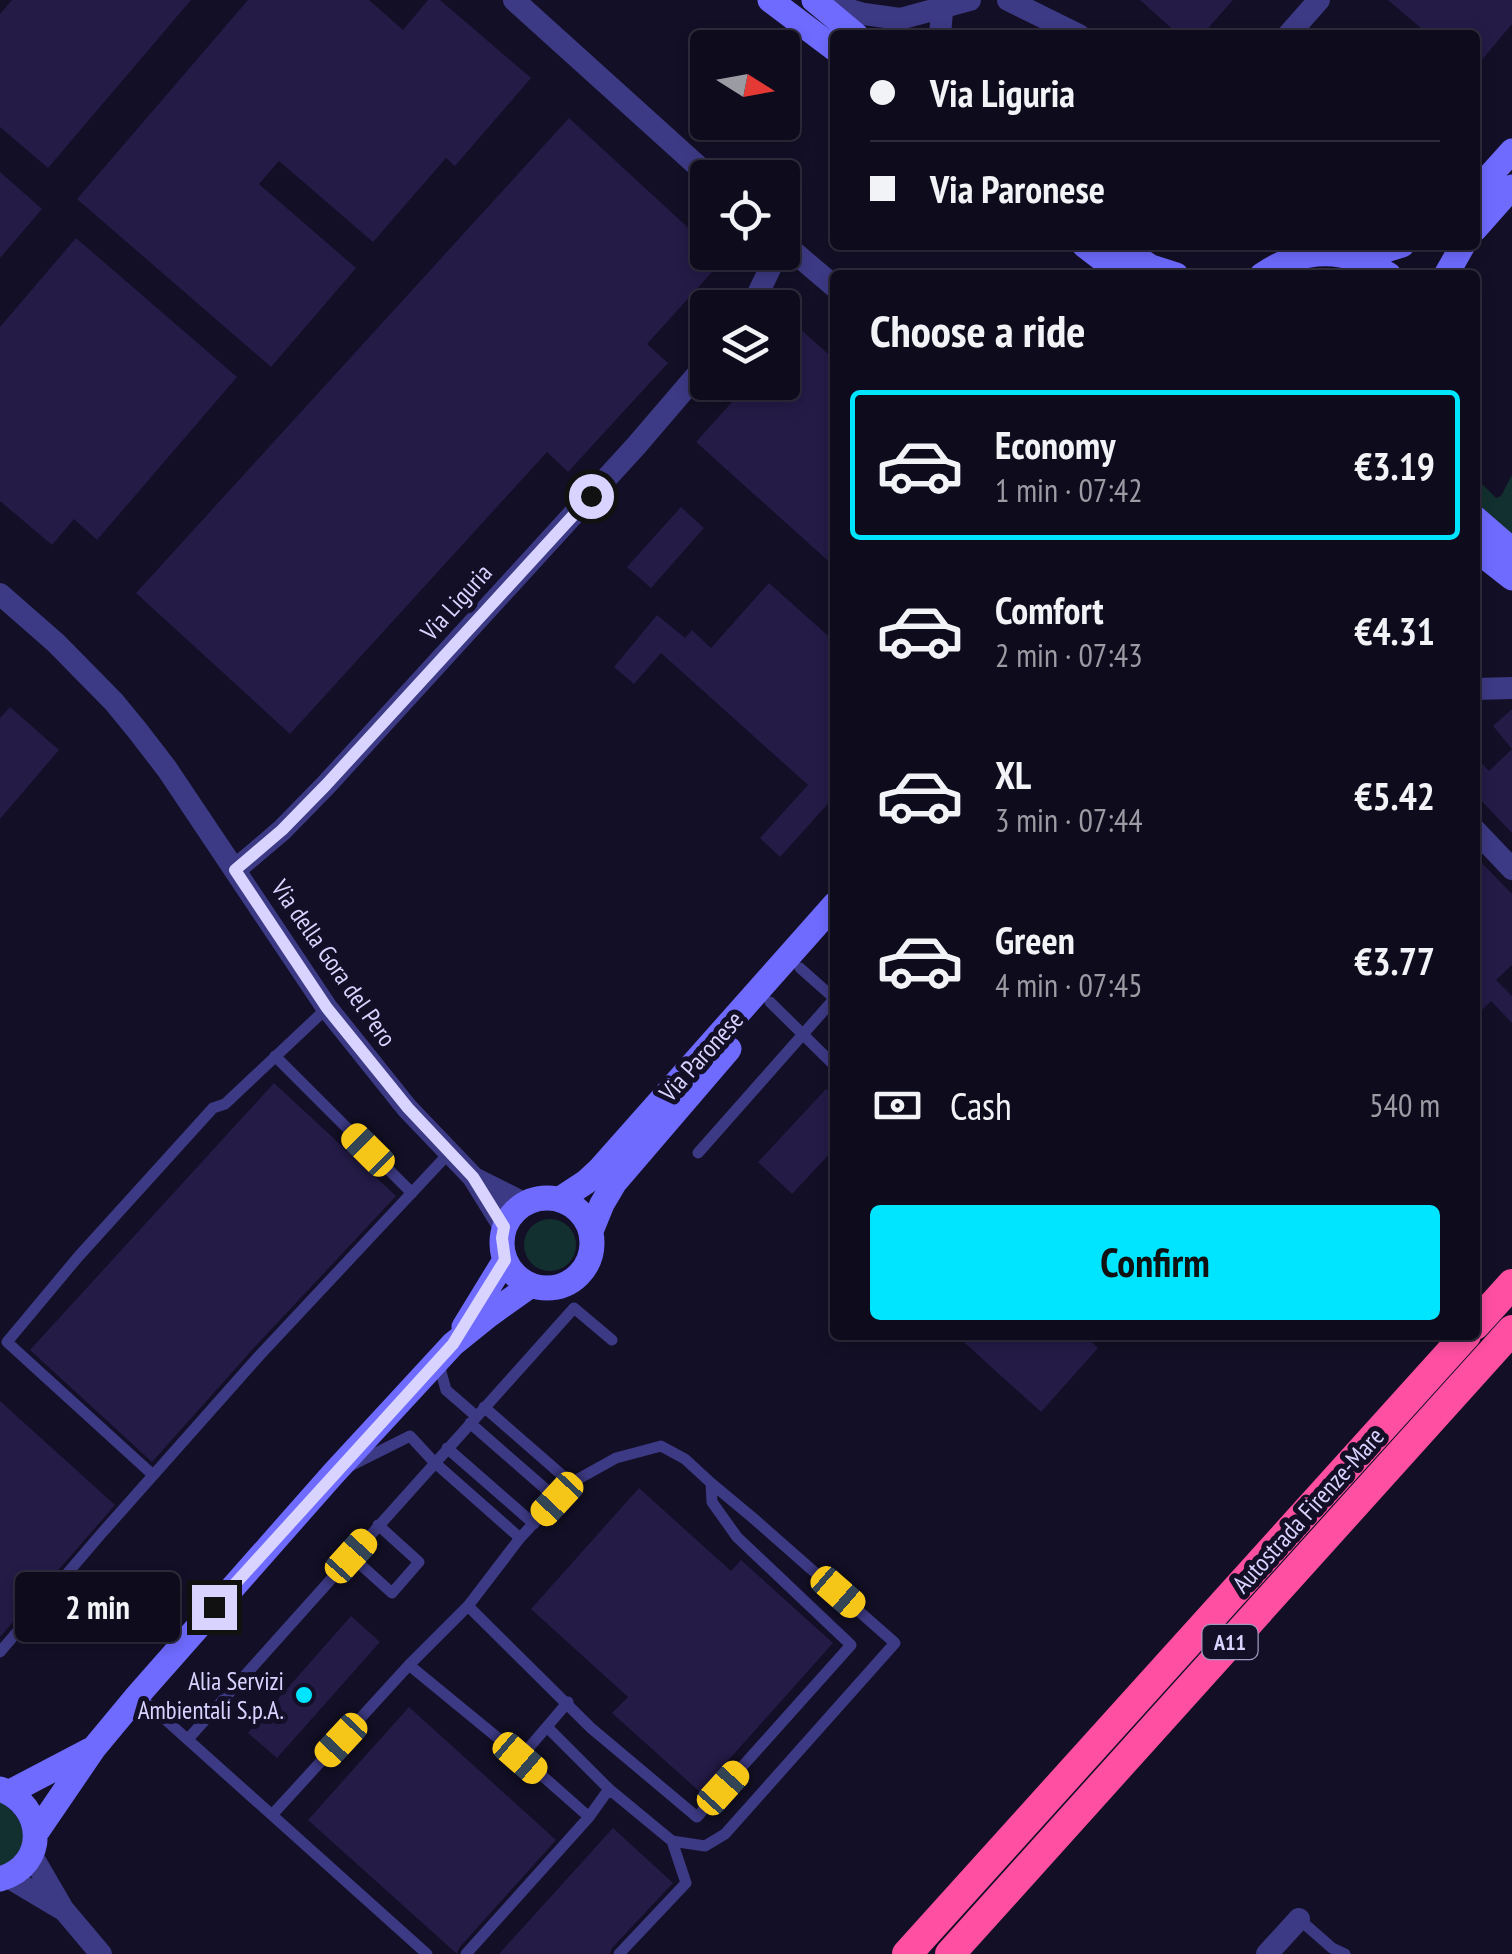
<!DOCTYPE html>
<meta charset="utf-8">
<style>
body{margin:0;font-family:"PT Sans Narrow",sans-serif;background:#171425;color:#f1f3f6;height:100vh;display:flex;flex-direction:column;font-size:38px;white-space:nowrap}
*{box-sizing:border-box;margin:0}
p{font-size:32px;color:#9b9ba3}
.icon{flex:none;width:55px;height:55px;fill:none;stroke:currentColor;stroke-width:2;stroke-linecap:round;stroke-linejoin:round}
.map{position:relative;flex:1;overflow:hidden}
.side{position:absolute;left:830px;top:270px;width:650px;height:1070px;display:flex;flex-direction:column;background:#0e0b1c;border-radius:10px;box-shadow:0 5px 15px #0003,0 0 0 2px #2e2b3b}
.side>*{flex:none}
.top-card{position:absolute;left:830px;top:30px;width:650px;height:220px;border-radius:10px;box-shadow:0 5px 15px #0003,0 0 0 2px #2e2b3b;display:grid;align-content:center;height:220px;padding:0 40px;background:#0e0b1c}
.needle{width:65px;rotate:101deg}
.tools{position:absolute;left:690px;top:30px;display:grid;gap:20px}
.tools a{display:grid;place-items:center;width:110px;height:110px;border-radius:10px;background:#0e0b1c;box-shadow:0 5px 15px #0003,0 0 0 2px #2e2b3b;font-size:50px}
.end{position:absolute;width:45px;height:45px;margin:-22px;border:12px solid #d9d4ff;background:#111;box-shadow:0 0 0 5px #111}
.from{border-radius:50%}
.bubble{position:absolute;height:70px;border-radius:10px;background:#0e0b1c;box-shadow:0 5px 15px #0003,0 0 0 2px #2e2b3b;font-size:32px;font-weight:800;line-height:70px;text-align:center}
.car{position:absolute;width:30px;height:60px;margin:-30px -15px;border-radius:12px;box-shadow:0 0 8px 2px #0007;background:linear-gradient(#f5c518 24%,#345 0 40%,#f5c518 0 76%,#345 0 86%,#f5c518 0)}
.top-card b{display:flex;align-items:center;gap:35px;height:95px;font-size:38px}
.top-card b+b{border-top:2px solid #2e2b3b}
.top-card i{width:25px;height:25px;background:#f1f3f6}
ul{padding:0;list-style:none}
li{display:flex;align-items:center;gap:30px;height:150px;margin:0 20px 15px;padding:0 20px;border:5px solid transparent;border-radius:10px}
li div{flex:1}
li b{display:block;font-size:38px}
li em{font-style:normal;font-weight:800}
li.selected{border-color:#00e5ff}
li>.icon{width:90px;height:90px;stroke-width:1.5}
h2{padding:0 40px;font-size:45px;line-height:120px}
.pay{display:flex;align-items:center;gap:25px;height:110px;padding:0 40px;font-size:38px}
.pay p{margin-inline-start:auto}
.primary-button{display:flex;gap:20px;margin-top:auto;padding:20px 40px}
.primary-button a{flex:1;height:115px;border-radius:10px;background:#00e5ff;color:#111;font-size:40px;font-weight:800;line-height:115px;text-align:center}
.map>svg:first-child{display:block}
.green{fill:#12302f}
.building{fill:#241b47}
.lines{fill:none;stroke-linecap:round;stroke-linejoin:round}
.lane{stroke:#3d3a85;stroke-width:11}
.street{stroke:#3d3a85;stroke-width:22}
.secondary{stroke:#6f6bff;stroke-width:25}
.highway{stroke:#ff4fa3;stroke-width:30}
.route{stroke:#d9d4ff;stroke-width:12}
.poi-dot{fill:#00e5ff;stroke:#130f26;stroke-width:4}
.labels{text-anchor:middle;stroke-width:10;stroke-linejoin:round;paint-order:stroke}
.shield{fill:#130f26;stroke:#9e99be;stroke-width:2.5}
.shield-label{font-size:22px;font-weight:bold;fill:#d9d4ff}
.street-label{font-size:25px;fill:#d9d4ff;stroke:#130f26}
.poi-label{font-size:25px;fill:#d9d4ff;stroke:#130f26;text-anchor:end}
</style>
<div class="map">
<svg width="1512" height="1954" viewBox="0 0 1512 1954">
<rect width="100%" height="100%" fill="#130f26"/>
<path class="green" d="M 1512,475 L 1512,539 L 1475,504 L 1475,477 L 1496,498 L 1501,496 Z
M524 1245a26 26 0 1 1 52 0a26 26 0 1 1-52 0Z
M 0,1802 C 20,1813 33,1839 14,1858 C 10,1862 5,1864 0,1868 Z"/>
<path class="building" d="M 12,0 L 191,0 L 48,168 L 0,127 L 0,14 Z
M 248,0 L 369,0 L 403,30 L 428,0 L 440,0 L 531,78 L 455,166 L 446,158 L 373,242 L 279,161 L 259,184 L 356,268 L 271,367 L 77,199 Z
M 1140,0 L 1233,0 L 1202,35 L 1179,35 Z
M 1388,0 L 1512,0 L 1512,24 L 1475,68 L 1475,35 L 1429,35 Z
M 569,118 L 708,246 L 708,252 L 715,252 L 723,260 L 647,344 L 668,363 L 568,472 L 547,452 L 290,734 L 136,593 Z
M 0,172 L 42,209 L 0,258 Z
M 76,238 L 237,377 L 97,540 L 74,519 L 52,545 L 0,501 L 0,327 Z
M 799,328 L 835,360 L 835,567 L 696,442 L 750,382 L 782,382 L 782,346 Z
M 681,507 L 704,528 L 651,588 L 627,567 Z
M 769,583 L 835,642 L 835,796 L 780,857 L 760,838 L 808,785 L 661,653 L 634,684 L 614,667 L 657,615 L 685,638 L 692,630 L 711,648 Z
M 10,707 L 59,750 L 0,819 L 0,718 Z
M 1512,709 L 1512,833 L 1475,794 L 1475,756 L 1489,771 L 1512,749 L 1493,726 Z
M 1475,856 L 1512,894 L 1512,965 L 1496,980 L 1512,996 L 1512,1023 L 1491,1001 L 1475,1017 Z
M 274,1083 L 396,1196 L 252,1350 L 152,1462 L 30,1350 Z
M 826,1089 L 835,1097 L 835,1148 L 792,1194 L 758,1162 Z
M 956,1335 L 1084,1335 L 1098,1348 L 1041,1412 Z
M 0,1401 L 115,1505 L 0,1637 Z
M 639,1488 L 731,1571 L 741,1560 L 833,1643 L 700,1792 L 612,1713 L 628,1697 L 531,1609 Z
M 351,1616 L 380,1642 L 277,1758 L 248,1733 Z
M 409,1707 L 556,1840 L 459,1948 L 457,1954 L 308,1820 Z
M 613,1828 L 673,1883 L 612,1948 L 610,1954 L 499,1954 Z"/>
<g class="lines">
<path class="lane" d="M 800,968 L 835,999
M 770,1002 L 835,1066
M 275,1056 L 412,1193
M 698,1153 L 835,998
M 438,1361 L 446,1390 L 476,1416
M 484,1407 L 571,1483
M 470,1423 L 557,1499
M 447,1448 L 534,1524
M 352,1465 L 410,1436 L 434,1462 L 520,1538
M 153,1475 L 7,1342 L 78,1257 L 213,1108 L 225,1104 L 327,1008
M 351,1556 L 392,1593 L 419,1562 L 378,1525
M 0,1652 L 101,1534 L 259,1356 L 450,1152
M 409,1665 L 521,1757 L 589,1817
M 138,1695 L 427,1954
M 548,1728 L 609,1789 L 672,1841 L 705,1846 L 725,1834 L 895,1643 L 753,1518 L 711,1483
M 188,1739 L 574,1308 L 612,1340
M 521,1757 L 568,1702
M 272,1815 L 409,1665 L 468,1606 L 520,1538 L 571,1483 L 616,1458 L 661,1446 L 685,1459 L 711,1483 L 712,1502 L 737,1537 L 851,1645 L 697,1817 L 591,1728 L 468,1606
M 1299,1919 L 1332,1948 L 1345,1954
M 466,1954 L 589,1817 L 609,1789
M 619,1954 L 686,1883 L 672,1841"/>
<path class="street" d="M 514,0 L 711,178
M 815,0 L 864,14 L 900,19 L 970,0
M 1008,0 L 1079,35
M 940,35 L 943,0
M 1288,35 L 1319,0
M 782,242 L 835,287
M 751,308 L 778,252
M 0,594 L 56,643 L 114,702 L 137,730 L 167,769 L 327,1008 L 407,1108 L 473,1177 L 504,1227
M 1475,689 L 1512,688
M 1475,830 L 1512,869
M 235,870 L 282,830 L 326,785 L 636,446 L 708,362
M 474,1178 L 524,1203
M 31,1854 L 63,1909 L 101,1954
M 8,1877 L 60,1908
M 1267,1954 L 1299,1919"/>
<path class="secondary" d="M 770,0 L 835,49
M 814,0 L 856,35
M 1475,192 L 1512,151
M 1475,229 L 1512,187
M 1084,245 L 1123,275
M 1117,245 L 1151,267 L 1176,275
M 1359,258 L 1402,245
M 1262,275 C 1304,246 1347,247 1389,275
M 1446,275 L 1463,245
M 1475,518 L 1512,550
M 1475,549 L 1512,578
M502 1243a45 45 0 1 1 90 0a45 45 0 1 1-90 0Z
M 560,1199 L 586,1182 L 599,1170 L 835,904
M 591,1231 L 602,1204 L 615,1182 L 729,1049
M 464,1327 L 505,1260
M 0,1789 C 45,1805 49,1865 0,1879
M 10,1792 L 90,1750
M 36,1833 L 94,1748 L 138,1695 L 333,1474 L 453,1344 L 489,1315 L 531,1285"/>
<path class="highway" d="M 1475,1325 L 1512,1284
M 907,1954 L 1466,1335
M 950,1954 L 1512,1330"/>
</g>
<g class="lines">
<path class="route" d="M 214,1607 L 453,1344 L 505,1260 L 502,1238 L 504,1227 L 473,1177 L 408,1108 L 327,1008 L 235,870 L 282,830 L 326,785 L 591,496"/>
</g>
<circle class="poi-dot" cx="304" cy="1695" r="10"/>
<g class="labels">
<rect class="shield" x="1202.5" y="1625" width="55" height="34" rx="8"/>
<g class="shield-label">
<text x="1230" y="1650">A11</text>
</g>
<g class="street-label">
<text transform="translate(456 602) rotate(-48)" y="9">Via Liguria</text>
<text transform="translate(334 963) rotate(55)" y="9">Via della Gora del Pero</text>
<text transform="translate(701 1056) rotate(-48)" y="9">Via Paronese</text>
<text transform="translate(1308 1510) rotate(-48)" y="9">Autostrada Firenze-Mare</text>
</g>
<g class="poi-label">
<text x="284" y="1690">Alia Servizi<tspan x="284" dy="29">Ambientali S.p.A.</tspan></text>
</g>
</g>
</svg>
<div class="tools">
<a><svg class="needle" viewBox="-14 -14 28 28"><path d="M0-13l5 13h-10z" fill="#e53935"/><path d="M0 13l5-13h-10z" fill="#9b9ba3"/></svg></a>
<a><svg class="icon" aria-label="locate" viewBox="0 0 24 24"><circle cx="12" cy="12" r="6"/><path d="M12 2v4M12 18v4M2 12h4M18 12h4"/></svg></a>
<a><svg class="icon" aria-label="layers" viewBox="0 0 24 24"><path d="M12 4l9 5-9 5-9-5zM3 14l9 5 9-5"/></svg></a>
</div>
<i class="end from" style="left:591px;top:496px"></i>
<i class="end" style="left:214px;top:1607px"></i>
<div class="bubble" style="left:15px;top:1572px;width:165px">2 min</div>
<i class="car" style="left:368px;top:1150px;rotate:315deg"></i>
<i class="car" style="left:557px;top:1499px;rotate:223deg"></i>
<i class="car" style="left:351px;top:1556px;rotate:42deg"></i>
<i class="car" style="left:838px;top:1592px;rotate:131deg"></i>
<i class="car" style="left:341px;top:1740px;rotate:223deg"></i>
<i class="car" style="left:520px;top:1758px;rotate:131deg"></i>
<i class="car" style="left:723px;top:1788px;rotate:42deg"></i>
<div class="top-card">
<b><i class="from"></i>Via Liguria</b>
<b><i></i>Via Paronese</b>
</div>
<section class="side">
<h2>Choose a ride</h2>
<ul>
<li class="selected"><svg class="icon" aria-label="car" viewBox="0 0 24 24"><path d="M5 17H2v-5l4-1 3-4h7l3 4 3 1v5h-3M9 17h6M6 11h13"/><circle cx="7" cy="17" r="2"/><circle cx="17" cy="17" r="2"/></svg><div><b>Economy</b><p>1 min · 07:42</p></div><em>€3.19</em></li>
<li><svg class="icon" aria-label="car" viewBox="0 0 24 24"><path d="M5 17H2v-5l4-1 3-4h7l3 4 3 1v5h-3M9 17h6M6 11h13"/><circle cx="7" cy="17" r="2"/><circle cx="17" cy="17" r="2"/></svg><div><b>Comfort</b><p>2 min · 07:43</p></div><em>€4.31</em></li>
<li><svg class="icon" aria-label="car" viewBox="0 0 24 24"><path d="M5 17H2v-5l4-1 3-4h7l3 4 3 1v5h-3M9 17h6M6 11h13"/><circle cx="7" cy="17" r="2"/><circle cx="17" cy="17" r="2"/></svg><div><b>XL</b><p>3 min · 07:44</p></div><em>€5.42</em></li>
<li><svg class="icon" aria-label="car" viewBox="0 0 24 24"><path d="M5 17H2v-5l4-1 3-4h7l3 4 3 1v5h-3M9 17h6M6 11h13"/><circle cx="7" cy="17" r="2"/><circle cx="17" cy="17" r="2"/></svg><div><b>Green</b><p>4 min · 07:45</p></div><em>€3.77</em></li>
</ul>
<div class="pay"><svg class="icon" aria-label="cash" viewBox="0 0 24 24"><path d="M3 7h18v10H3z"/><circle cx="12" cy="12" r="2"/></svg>Cash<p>540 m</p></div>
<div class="primary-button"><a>Confirm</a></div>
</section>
</div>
